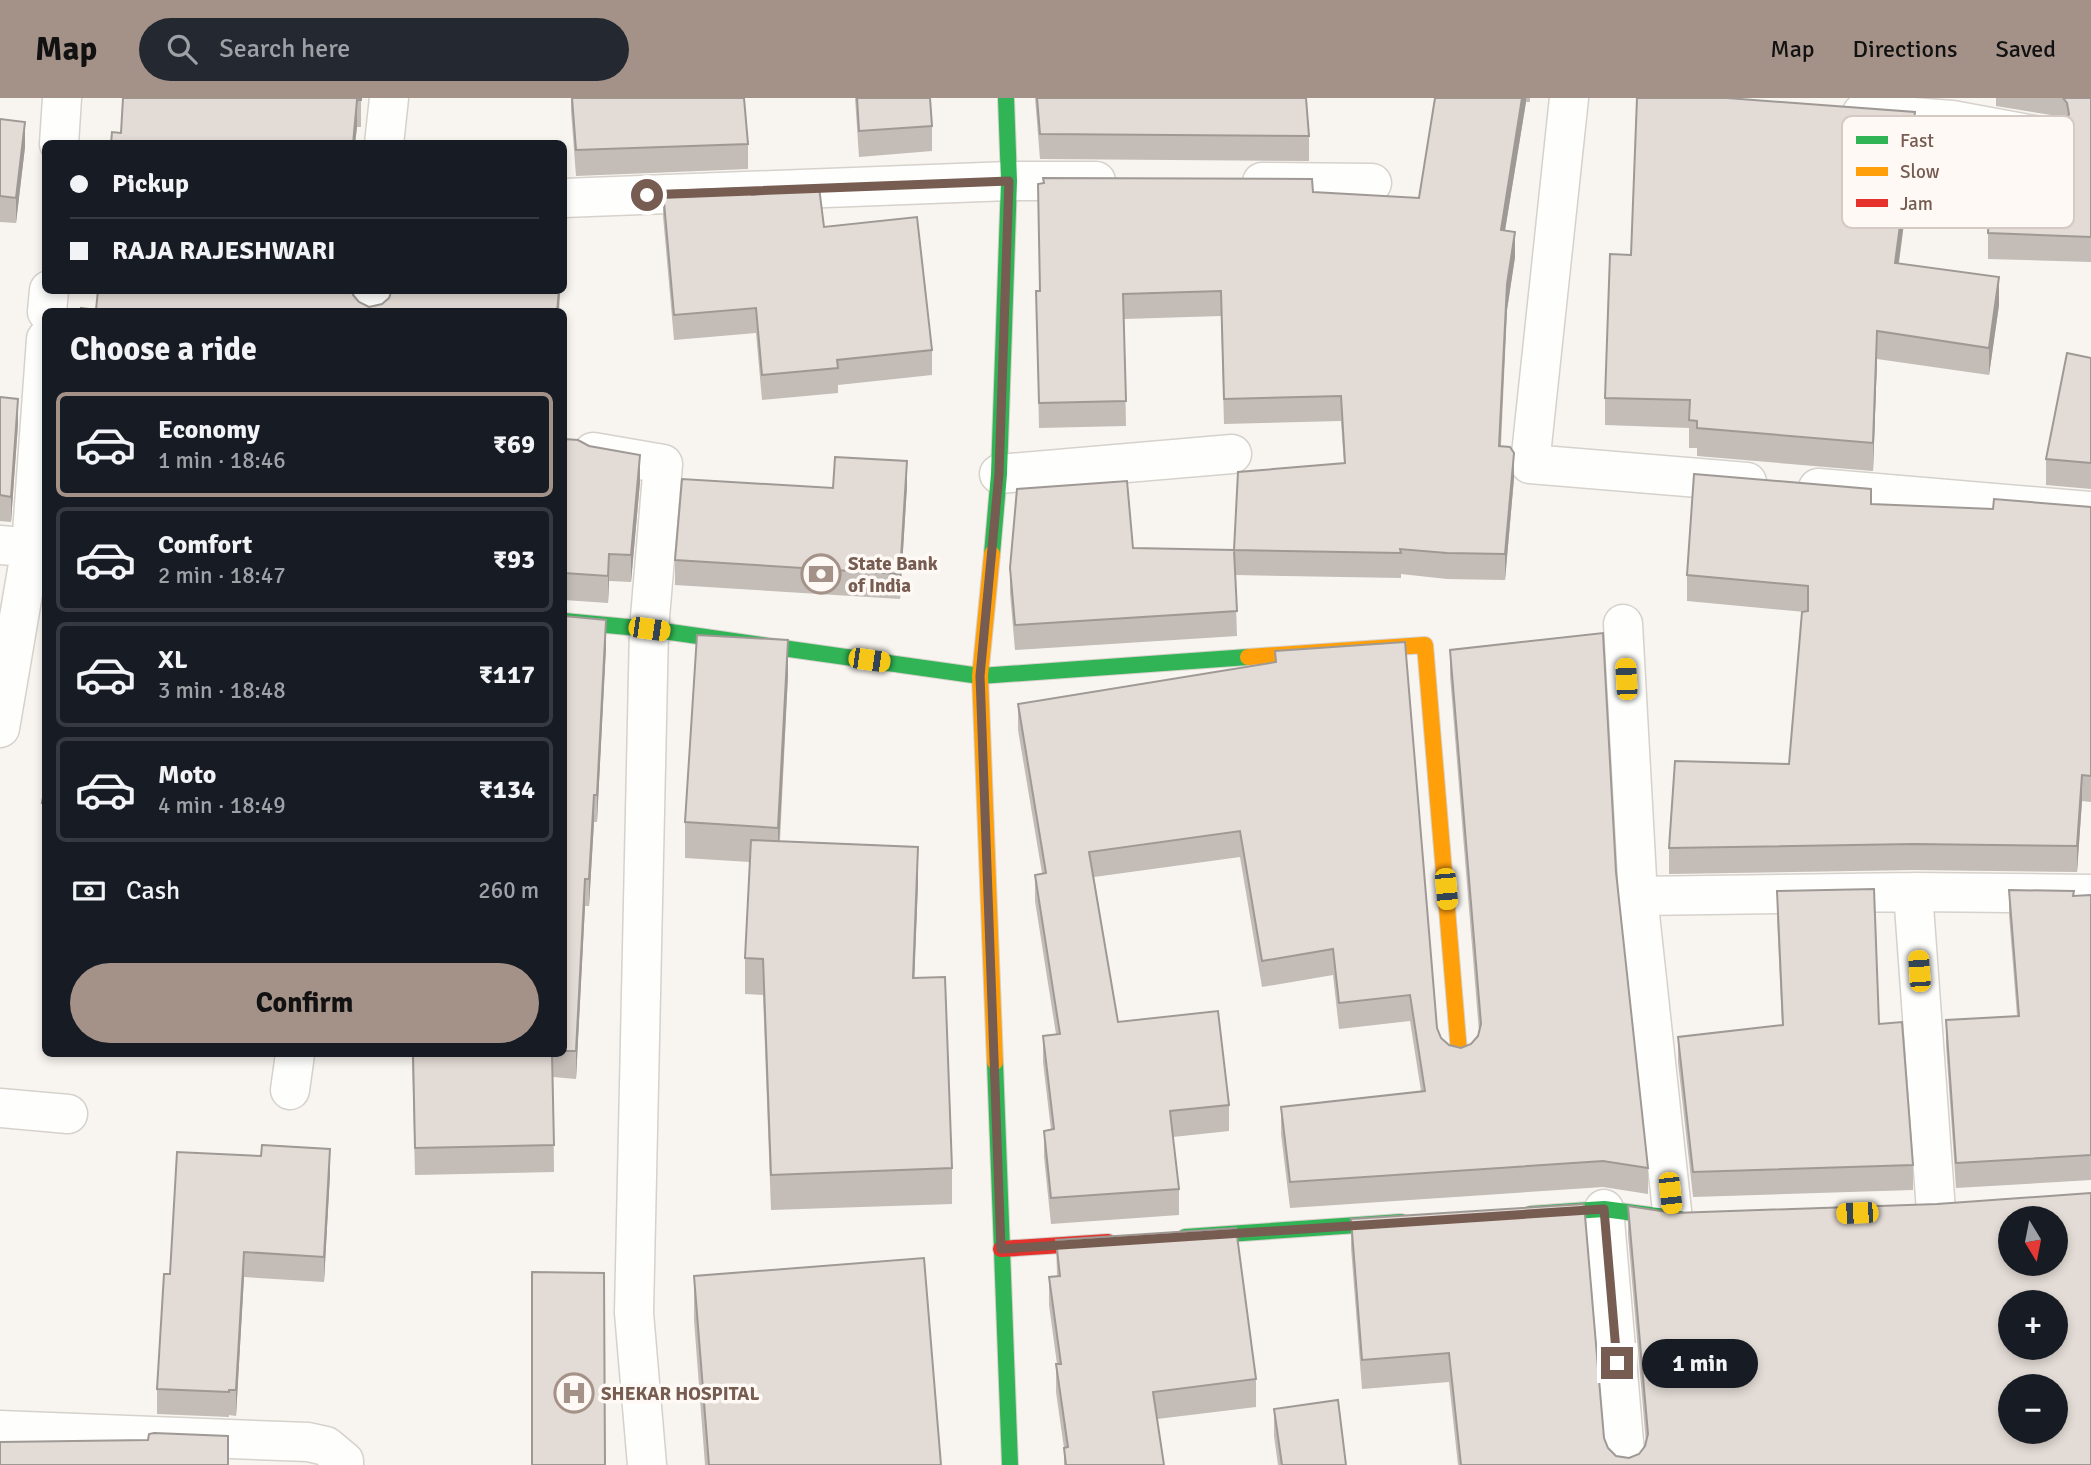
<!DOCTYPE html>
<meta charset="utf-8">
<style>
body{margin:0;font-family:Signika,sans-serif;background:#242831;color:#f1f3f6;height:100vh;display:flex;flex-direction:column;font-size:26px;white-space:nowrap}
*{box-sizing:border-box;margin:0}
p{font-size:23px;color:#9ea1a6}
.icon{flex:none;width:38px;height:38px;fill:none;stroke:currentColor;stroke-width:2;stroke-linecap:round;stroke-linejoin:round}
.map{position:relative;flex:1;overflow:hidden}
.drawer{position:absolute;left:42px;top:210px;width:525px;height:749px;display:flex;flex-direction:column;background:#171b24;border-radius:10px;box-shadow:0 4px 10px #0003}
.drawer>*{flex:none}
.hud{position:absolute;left:42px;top:42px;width:525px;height:154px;border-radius:10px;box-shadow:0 4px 10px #0003;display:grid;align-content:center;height:154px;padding:0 28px;background:#171b24}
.needle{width:46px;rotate:170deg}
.buttons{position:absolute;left:1998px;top:1108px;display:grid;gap:14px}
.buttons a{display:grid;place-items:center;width:70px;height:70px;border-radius:50%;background:#171b24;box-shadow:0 4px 10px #0003;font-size:35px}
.end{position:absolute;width:32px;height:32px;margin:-16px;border:9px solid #765c51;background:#fff;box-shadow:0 0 0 4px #fff}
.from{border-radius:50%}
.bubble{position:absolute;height:49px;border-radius:24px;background:#171b24;box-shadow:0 4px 10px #0003;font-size:23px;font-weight:700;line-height:49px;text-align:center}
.car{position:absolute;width:21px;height:42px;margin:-21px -10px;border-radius:9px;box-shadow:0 0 5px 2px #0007;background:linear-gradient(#f5c518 24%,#345 0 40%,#f5c518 0 76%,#345 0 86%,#f5c518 0)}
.hud b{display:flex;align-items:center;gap:24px;height:66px;font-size:26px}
.hud b+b{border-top:2px solid #363941}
.hud i{width:18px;height:18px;background:#f1f3f6}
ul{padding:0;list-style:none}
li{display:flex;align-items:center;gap:21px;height:105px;margin:0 14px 10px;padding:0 14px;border:4px solid #363941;border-radius:10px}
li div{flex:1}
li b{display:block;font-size:26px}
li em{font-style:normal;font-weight:700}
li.selected{border-color:#a49289}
li>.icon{width:63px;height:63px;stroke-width:1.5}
h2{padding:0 28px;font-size:32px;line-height:84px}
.pay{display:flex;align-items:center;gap:18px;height:77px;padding:0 28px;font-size:26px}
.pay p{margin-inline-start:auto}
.button{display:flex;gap:14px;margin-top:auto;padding:14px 28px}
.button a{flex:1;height:80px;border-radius:42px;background:#a49289;color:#111;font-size:28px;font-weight:700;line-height:80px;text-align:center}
header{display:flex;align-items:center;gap:42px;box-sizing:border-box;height:98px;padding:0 35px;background:#a49289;color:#111}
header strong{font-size:33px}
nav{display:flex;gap:38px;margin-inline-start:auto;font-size:24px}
.search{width:490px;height:63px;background:#242831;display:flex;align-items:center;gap:18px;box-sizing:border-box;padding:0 24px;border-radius:38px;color:#9ea1a6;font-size:26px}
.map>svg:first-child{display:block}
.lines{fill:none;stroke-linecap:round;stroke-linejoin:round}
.street-casing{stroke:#d6d1cb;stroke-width:41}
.fast-casing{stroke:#d6d1cb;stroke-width:18}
.slow-casing{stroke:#d6d1cb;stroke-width:18}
.jam-casing{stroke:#d6d1cb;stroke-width:18}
.street{stroke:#fefefd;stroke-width:38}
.fast{stroke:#30b455;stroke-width:16}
.slow{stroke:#ff9f0a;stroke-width:16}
.jam{stroke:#e5322d;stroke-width:16}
.wall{fill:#c3bcb7}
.shaded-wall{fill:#9f9995}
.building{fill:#e3dbd5;stroke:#9f9995;stroke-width:2;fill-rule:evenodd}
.route{stroke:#765c51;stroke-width:9}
.labels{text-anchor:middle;stroke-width:7;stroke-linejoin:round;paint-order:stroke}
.poi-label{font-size:19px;font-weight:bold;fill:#765c51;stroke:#fef9f4;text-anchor:start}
.key{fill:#fef9f4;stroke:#d5cac3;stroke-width:2}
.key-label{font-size:19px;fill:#765c51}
</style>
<header>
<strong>Map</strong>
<div class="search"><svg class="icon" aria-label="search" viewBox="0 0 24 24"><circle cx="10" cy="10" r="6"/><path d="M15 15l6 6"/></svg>Search here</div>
<nav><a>Map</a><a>Directions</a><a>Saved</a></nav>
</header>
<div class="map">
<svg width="2091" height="1367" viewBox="0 0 2091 1367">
<rect width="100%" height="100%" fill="#f8f5f0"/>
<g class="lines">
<g class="street-casing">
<path id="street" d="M 1569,0 L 1530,366 L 1747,384
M 1862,15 L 1952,22 L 2045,39
M 59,46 L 62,0
M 384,46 L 389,0
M 1262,84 L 1372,85
M 564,100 L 1009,83 L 1096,83
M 47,214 L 49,192
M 372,214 L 374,192
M 593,354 L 663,366 L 649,531 L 634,1215 L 647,1367
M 999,376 L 1232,356
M 1818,390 L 2091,413
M 0,447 L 46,451
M 1623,526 L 1638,798 L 1673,1122
M 0,630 L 31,449 L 46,241
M 1913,794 L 1936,1113
M 1638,798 L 1913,794 L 2091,796
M 290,992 L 295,956
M 0,1010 L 68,1016
M 1604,1111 L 1626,1367
M 0,1332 L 308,1344 L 326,1348 L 344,1363 L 344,1367"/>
</g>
<g class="fast-casing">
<path id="fast" d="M 992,456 L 999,376 L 1009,83 L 1006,0
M 564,523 L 649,531 L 980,578 L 1248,559
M 995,964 L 1010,1367
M 1531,1116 L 1604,1111 L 1680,1121
M 1185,1139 L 1401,1124"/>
</g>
<g class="slow-casing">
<path id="slow" d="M 992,456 L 980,578 L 995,964
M 1248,559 L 1425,547 L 1459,954"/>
</g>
<g class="jam-casing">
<path id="jam" d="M 1001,1151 L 1108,1144"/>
</g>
<use href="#street" class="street"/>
<use href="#fast" class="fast"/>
<use href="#slow" class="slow"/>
<use href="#jam" class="jam"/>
</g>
<path class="wall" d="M 361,0 L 361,29 L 357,29 L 355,46 L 111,46 Z
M 571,0 L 744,0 L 748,46 L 748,71 L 576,78 L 571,13 Z
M 855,0 L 930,0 L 932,28 L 932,53 L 859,59 Z
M 1035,0 L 1306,0 L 1309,38 L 1309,63 L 1040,61 Z
M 1435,0 L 1530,0 L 1530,4 L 1526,4 L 1505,132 L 1515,159 L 1507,212 L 1501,348 L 1514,380 L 1505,482 L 1447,481 L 1401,476 L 1401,480 L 1235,477 L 1237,538 L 1015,552 L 1010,495 L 1010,470 L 1133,450 L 1234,452 L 1344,366 L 1341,323 L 1224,326 L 1221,218 L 1124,221 L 1126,328 L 1039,330 L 1036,193 L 1040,193 L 1313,94 L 1419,100 Z
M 1996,0 L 2091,0 L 2091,164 L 1988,161 L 1988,135 L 2043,35 L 2054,34 L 2064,27 L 2061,22 L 2051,17 L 1996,8 Z
M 0,21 L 25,49 L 16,125 L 0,124 Z
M 1915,41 L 1899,165 L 1999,207 L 1989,277 L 1877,261 L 1873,373 L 1697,358 L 1697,350 L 1689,350 L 1689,330 L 1605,327 L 1605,300 Z
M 663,93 L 752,97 L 824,129 L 932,252 L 932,277 L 838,287 L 838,295 L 762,302 L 756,235 L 674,242 L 663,118 Z
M 2091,260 L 2091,391 L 2046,387 L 2046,361 Z
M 0,299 L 18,326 L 11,424 L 0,423 Z
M 564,341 L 640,384 L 631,484 L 609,483 L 608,505 L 564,502 Z
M 907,388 L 900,501 L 675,487 L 675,462 L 833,390 Z
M 1871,406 L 1993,411 L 2091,409 L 2091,704 L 2082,703 L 2077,774 L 1913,772 L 1669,776 L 1669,750 L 1789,666 L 1805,514 L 1687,503 L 1687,477 Z
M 564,518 L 606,549 L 597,724 L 594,724 L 589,808 L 585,808 L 576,981 L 553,979 L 554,1074 L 415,1077 L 412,956 L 564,956 Z
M 1450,552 L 1616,774 L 1648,1070 L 1648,1096 L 1603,1089 L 1290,1110 L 1281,1036 L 1281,1009 L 1421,993 L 1410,923 L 1339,931 L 1333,877 L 1262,889 L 1240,759 L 1094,779 L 1118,924 L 1229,1007 L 1229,1033 L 1173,1039 L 1179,1091 L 1179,1117 L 1051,1126 L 1044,1059 L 1044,1033 L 1051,1032 L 1043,964 L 1043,938 L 1056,936 L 1035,803 L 1035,777 L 1042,775 L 1018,632 L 1018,606 L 1275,564 L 1275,553 L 1441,940 L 1449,947 L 1461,950 L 1471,946 L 1478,938 L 1479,934 L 1450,578 Z
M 788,577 L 780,743 L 918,785 L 914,880 L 952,1070 L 952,1106 L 771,1112 L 763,897 L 745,896 L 745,860 L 750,764 L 685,760 L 685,724 Z
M 46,682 L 46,732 L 42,732 L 42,705 Z
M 2009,792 L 2074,798 L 2091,797 L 2091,1082 L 1956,1090 L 1946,947 L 1946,922 L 2017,918 L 2009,817 Z
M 1777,793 L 1879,926 L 1913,1067 L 1913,1092 L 1693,1099 L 1678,964 L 1678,939 L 1782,927 L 1777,818 Z
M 330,1076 L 324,1184 L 244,1179 L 236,1318 L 229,1317 L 229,1319 L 157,1316 L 157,1291 L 170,1176 Z
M 2091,1095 L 2091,1367 L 1458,1367 L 1449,1284 L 1362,1291 L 1351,1150 L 1351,1121 L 1604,1340 L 1608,1350 L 1616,1358 L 1629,1360 L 1639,1356 L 1645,1348 L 1646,1345 L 1628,1137 L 1628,1108 L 1674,1115 L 1937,1106 Z
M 1056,1142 L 1256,1281 L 1256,1309 L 1157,1321 L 1164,1367 L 1064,1367 L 1064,1350 L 1056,1294 L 1056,1266 L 1057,1266 L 1049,1207 L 1049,1179 L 1057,1178 Z
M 694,1178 L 941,1367 L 705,1367 L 694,1222 Z
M 1274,1311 L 1346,1367 L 1278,1367 L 1274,1338 Z"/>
<path class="shaded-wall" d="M 1522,0 L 1526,0 L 1526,4 L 1501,157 L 1501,132 Z
M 357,2 L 357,29 L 355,46 L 353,46 Z
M 1915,14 L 1915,41 L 1895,192 L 1895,165 Z
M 25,24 L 25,49 L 16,125 L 16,100 Z
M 1515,134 L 1515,159 L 1507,212 L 1499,373 L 1499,348 L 1507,186 Z
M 1999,179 L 1999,207 L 1989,277 L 1989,250 Z
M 559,192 L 560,192 L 559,214 L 557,214 Z
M 1877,233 L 1877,261 L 1873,373 L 1873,345 Z
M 18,301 L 18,326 L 11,424 L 11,399 Z
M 1514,355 L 1514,380 L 1505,482 L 1505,456 Z
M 640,357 L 640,384 L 631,484 L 631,457 Z
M 907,363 L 907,388 L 900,501 L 900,476 Z
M 609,456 L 609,483 L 608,505 L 608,478 Z
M 606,522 L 606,549 L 597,724 L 597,697 Z
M 788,542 L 788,577 L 778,765 L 778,730 Z
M 2082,677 L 2082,703 L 2077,774 L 2077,748 Z
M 594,697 L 594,724 L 589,808 L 589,781 Z
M 918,749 L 918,785 L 913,916 L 913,880 Z
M 585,781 L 585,808 L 576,981 L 576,953 Z
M 330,1051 L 330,1076 L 324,1184 L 324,1159 Z
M 244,1154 L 244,1179 L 236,1318 L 236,1292 Z"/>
<path class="building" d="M 123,0 L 361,0 L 361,2 L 357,2 L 353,46 L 111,46 L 112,34 L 121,35 Z
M 572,0 L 744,0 L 748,46 L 576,52 Z
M 857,0 L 930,0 L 932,28 L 859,33 Z
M 1037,0 L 1306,0 L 1309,38 L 1040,36 Z
M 1435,0 L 1522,0 L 1501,132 L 1515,134 L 1507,186 L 1499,348 L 1510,349 L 1514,355 L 1505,456 L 1447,455 L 1400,451 L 1401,455 L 1234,452 L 1238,374 L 1345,365 L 1341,298 L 1224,301 L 1221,193 L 1123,196 L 1126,303 L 1039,305 L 1036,193 L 1040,193 L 1038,86 L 1044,85 L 1043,80 L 1312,81 L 1313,94 L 1419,100 Z
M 1637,0 L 1727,0 L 1915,14 L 1895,165 L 1999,179 L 1989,250 L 1877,233 L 1873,345 L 1697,330 L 1697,323 L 1689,322 L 1690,302 L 1605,300 L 1610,156 L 1631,157 Z
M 2063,0 L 2091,0 L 2091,139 L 1988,135 L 1994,26 L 2043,35 L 2054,34 L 2064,27 L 2069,16 L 2067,5 Z
M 0,21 L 25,24 L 16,100 L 0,98 Z
M 819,89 L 824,129 L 917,119 L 932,252 L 837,262 L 838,270 L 762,277 L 756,210 L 674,217 L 663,93 L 751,90 L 752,97 Z
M 98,192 L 352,192 L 353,197 L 359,204 L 369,209 L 382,206 L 389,200 L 392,192 L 559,192 L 557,214 L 81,214 L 81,210 L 96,212 Z
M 2067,255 L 2091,260 L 2091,365 L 2046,361 Z
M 0,299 L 18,301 L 11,399 L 0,397 Z
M 564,341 L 578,342 L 589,348 L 640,357 L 631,457 L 609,456 L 608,478 L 564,475 Z
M 835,359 L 907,363 L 900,476 L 675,462 L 682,381 L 833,390 Z
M 1694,376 L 1871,391 L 1871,406 L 1993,411 L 1994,401 L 2091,409 L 2091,678 L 2082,677 L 2077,748 L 1913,746 L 1669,750 L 1675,663 L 1789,666 L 1802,514 L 1808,513 L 1808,488 L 1687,477 Z
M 1127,383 L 1133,450 L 1234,452 L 1237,513 L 1015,527 L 1010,470 L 1017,391 Z
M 564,518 L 606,522 L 597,697 L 594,697 L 589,781 L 585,781 L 576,953 L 564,953 Z
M 1603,535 L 1616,774 L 1648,1070 L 1603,1063 L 1290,1084 L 1281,1009 L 1425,993 L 1410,897 L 1339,905 L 1333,851 L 1262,863 L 1240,733 L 1089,754 L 1118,924 L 1218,913 L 1229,1007 L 1170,1013 L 1179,1091 L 1051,1100 L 1044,1033 L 1054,1031 L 1043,938 L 1060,936 L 1035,777 L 1046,775 L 1018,606 L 1276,564 L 1275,553 L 1405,544 L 1437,930 L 1441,940 L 1449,947 L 1461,950 L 1471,946 L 1478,938 L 1481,926 L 1450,552 Z
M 697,537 L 788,542 L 778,730 L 685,724 Z
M 46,682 L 46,705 L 42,705 Z
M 751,742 L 918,749 L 913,880 L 945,879 L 952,1070 L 771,1077 L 763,861 L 745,860 Z
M 1874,791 L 1879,926 L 1902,924 L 1913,1067 L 1693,1074 L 1678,939 L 1783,927 L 1777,793 Z
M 2009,792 L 2074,793 L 2073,798 L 2091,797 L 2091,1057 L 1956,1065 L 1946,922 L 2019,918 Z
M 413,956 L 552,956 L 554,1047 L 415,1050 Z
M 262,1047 L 330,1051 L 324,1159 L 244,1154 L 236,1292 L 229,1292 L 229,1294 L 157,1291 L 164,1176 L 170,1176 L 177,1054 L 261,1058 Z
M 2091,1095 L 2091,1367 L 1461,1367 L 1449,1255 L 1362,1262 L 1351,1121 L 1584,1106 L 1604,1340 L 1608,1350 L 1616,1358 L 1629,1360 L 1639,1356 L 1645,1348 L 1648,1336 L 1628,1108 L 1674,1115 L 1937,1106 ZM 2011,1120 L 2056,1120 L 2056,1166 L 2011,1166 ZM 2011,1204 L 2056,1204 L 2056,1250 L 2011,1250 ZM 2011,1288 L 2056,1288 L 2056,1334 L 2011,1334 Z
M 1236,1130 L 1256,1281 L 1153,1294 L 1164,1367 L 1066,1367 L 1064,1350 L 1068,1349 L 1056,1266 L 1061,1266 L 1049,1179 L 1060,1178 L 1056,1142 Z
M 924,1160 L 941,1367 L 709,1367 L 694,1178 Z
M 532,1174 L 604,1175 L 605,1367 L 532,1367 Z
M 1338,1302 L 1346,1367 L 1282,1367 L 1274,1311 Z
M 154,1335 L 228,1338 L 228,1367 L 0,1367 L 0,1344 L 148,1342 L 149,1336 Z"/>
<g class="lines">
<path class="route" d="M 647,97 L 1009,83 L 999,376 L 980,578 L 1001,1151 L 1604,1111 L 1617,1265"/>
</g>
<defs>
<g id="bank-ring" transform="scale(2.0125)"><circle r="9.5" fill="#fef9f4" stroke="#a49289" stroke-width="1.5"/><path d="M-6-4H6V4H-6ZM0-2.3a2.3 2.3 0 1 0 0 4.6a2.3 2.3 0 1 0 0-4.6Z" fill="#a49289"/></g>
<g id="hospital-ring" transform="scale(2.0125)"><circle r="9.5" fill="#fef9f4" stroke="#a49289" stroke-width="1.5"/><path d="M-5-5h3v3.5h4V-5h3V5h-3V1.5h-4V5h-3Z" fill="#a49289"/></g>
</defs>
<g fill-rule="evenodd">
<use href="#bank-ring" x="821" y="476"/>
<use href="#hospital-ring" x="574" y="1295"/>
</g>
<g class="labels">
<g class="poi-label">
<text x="848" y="472">State Bank<tspan x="848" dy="22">of India</tspan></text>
<text x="601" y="1302">SHEKAR HOSPITAL</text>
</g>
</g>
<rect x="1842" y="18" width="232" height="112" rx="10" class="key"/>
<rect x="1856" y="38" width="32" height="8" fill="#30b455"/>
<rect x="1856" y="69" width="32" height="9" fill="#ff9f0a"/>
<rect x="1856" y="101" width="32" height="8" fill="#e5322d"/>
<g class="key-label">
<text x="1900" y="49">Fast</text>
<text x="1900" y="80">Slow</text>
<text x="1900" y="112">Jam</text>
</g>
</svg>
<div class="buttons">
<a><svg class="needle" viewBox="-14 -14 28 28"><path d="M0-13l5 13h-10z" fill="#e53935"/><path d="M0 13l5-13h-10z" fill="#9ea1a6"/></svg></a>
<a>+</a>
<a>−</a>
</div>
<i class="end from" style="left:647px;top:97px"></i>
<i class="end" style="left:1617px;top:1265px"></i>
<div class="bubble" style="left:1642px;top:1241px;width:116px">1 min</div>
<i class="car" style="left:649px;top:531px;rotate:98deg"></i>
<i class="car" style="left:869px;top:562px;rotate:98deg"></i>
<i class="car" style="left:1626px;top:581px;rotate:357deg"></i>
<i class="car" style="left:1446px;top:791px;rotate:175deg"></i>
<i class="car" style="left:1919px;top:873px;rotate:356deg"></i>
<i class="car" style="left:1670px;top:1095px;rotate:174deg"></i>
<i class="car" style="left:1857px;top:1115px;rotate:268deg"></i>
<div class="hud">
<b><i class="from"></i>Pickup</b>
<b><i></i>RAJA RAJESHWARI</b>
</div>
<section class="drawer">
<h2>Choose a ride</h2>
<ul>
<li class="selected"><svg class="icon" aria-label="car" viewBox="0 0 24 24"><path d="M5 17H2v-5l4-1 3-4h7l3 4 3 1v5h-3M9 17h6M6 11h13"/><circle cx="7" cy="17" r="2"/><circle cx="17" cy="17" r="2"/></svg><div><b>Economy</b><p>1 min · 18:46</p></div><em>₹69</em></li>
<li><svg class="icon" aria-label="car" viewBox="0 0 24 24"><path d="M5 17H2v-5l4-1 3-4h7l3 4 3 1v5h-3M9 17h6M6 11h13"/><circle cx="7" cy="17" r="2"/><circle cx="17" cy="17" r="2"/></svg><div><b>Comfort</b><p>2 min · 18:47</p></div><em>₹93</em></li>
<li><svg class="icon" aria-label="car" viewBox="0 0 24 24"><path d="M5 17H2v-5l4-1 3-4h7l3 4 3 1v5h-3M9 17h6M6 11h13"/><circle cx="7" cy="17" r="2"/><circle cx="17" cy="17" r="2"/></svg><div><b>XL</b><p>3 min · 18:48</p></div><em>₹117</em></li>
<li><svg class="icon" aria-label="car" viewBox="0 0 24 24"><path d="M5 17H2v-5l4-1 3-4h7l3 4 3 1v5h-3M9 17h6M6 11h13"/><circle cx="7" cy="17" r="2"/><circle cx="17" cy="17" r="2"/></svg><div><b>Moto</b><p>4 min · 18:49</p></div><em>₹134</em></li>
</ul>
<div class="pay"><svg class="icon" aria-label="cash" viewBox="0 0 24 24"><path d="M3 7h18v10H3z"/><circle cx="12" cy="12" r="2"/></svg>Cash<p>260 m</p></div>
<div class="button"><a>Confirm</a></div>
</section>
</div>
